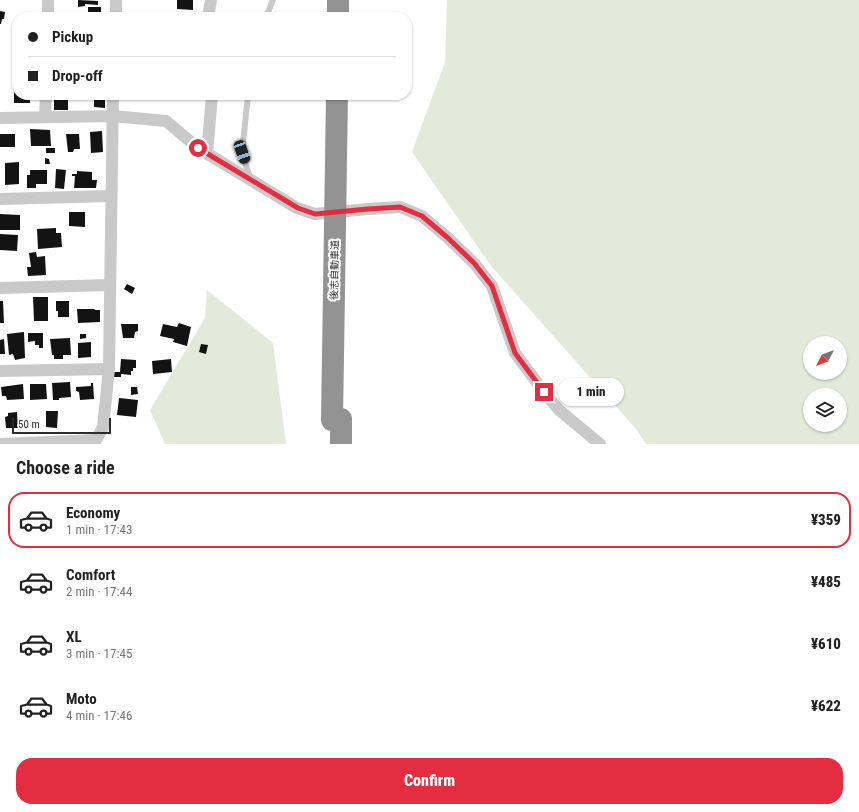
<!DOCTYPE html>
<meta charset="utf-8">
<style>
body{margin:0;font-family:"Roboto Condensed","Noto Sans JP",sans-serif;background:#f2f2f2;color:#222;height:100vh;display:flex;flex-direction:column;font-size:15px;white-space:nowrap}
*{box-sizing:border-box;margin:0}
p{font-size:13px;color:#767676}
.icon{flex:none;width:22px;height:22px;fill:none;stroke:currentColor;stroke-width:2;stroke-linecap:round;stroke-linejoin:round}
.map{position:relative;height:444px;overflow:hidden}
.details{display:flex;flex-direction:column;background:#fff;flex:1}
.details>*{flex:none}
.guide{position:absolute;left:12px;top:12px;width:400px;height:88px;border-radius:16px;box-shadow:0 1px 3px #0004;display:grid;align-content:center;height:88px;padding:0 16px;background:#fff}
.needle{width:26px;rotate:229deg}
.fabs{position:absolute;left:803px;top:336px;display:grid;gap:8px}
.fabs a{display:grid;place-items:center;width:44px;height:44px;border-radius:50%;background:#fff;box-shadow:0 1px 3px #0004;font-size:20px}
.scale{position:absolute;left:12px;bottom:10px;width:99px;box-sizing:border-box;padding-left:4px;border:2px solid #2c2c2c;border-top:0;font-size:11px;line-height:14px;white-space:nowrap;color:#2c2c2c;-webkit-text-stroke:3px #fff;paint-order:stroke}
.end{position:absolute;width:18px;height:18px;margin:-9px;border:5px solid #e42d40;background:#fff;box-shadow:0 0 0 2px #fff}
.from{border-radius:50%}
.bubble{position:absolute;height:28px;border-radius:14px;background:#fff;box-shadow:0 1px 3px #0004;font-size:13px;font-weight:800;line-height:28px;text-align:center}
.car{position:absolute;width:12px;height:24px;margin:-12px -6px;border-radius:5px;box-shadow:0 0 3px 1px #0007;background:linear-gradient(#222 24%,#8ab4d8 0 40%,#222 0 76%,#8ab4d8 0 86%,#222 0)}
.guide b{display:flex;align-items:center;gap:14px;height:38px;font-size:15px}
.guide b+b{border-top:1px solid #e0e0e0}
.guide i{width:10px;height:10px;background:#222}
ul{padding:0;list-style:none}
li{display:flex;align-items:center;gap:12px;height:56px;margin:0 8px 6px;padding:0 8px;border:2px solid transparent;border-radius:16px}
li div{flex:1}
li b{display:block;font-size:15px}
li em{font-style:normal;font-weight:800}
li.selected{border-color:#e42d40}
li>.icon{width:36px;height:36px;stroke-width:1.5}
h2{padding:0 16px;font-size:18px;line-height:48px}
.button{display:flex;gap:8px;margin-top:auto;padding:8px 16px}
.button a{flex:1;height:46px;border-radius:16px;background:#e42d40;color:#fff;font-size:16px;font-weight:800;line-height:46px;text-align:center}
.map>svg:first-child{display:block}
.green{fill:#e3ead9;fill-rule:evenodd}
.building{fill:#131313}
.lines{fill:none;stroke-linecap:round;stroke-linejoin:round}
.service{stroke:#c9c9c9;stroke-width:6}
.minor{stroke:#c9c9c9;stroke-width:12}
.motorway{stroke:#939393;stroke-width:22}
.motorway-bridge{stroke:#939393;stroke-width:22}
.route{stroke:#e42d40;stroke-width:5}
.labels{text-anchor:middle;stroke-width:4;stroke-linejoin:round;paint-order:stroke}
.street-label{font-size:10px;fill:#2c2c2c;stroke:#fff}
</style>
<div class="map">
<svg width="859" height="444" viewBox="0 0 859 444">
<rect width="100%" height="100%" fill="#fff"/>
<path class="green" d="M 447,0 L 859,0 L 859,444 L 646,444 L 636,429 L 491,266 L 412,152 L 445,62 ZM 810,343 L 840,343 L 840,373 L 810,373 ZM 810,395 L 840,395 L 840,425 L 810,425 Z
M 207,290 L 273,343 L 286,444 L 165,444 L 150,410 L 205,318 Z"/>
<path class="building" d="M 78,0 L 98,1 L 98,5 L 85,4 L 85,6 L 78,7 Z
M 177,0 L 193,0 L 193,10 L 177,9 Z
M 88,7 L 101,7 L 101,17 L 88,17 Z
M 0,11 L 5,12 L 4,19 L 2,19 L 1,24 L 0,24 Z
M 58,14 L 75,15 L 75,17 L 58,17 Z
M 15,49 L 17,49 L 17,69 L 14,68 Z
M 14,83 L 17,83 L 17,95 L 38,95 L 38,97 L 34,97 L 33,100 L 30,100 L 30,103 L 14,103 Z
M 94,95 L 105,95 L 105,108 L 94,107 Z
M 54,100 L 68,100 L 68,110 L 54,110 Z
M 30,129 L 50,130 L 51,146 L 31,146 Z
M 102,131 L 103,152 L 91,153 L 90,132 Z
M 0,134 L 15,134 L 15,147 L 0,147 Z
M 66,134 L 79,134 L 80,149 L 74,149 L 73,152 L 68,152 Z
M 46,148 L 55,148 L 55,153 L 46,153 Z
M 45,158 L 49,159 L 50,164 L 45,164 Z
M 19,162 L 19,184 L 5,185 L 5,163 Z
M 56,169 L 66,170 L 64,189 L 55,188 Z
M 30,170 L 47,170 L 47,184 L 36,184 L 36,188 L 27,188 L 27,175 L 30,175 Z
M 77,171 L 92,172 L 92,180 L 97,180 L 96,188 L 74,188 L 75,176 L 72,176 L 72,174 L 77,174 Z
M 69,212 L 85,212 L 85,227 L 69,226 Z
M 0,214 L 20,215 L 20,230 L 0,230 Z
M 56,228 L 56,233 L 61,233 L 62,247 L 38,249 L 37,229 Z
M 0,234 L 18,235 L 17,251 L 0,250 Z
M 36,252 L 37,257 L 45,256 L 46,275 L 28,276 L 27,267 L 31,267 L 29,253 Z
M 127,284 L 135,288 L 132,294 L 124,289 Z
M 33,297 L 48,297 L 48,321 L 34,321 Z
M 0,301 L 3,301 L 4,323 L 0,323 Z
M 56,301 L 69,301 L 69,317 L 58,317 L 58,311 L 56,311 Z
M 77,309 L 94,309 L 95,310 L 100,310 L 100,322 L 78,323 Z
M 179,323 L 191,327 L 187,346 L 173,342 L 174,339 L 160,336 L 163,324 L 177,327 Z
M 121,324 L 138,324 L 138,331 L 135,332 L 134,338 L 123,338 Z
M 24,332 L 25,358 L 15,360 L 13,354 L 9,355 L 7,334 Z
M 28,333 L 43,333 L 43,348 L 39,348 L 39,345 L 35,345 L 35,341 L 28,342 Z
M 80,334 L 86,334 L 86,338 L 80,339 Z
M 70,338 L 71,355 L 63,355 L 63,359 L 54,359 L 54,355 L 52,355 L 50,339 Z
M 4,339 L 5,354 L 0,354 L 0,340 Z
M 91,342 L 91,357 L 78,358 L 78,343 Z
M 201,344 L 208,345 L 206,354 L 199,352 Z
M 121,359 L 136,360 L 136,368 L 133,368 L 133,371 L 131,371 L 131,375 L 121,374 L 121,377 L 114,377 L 114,372 L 120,372 Z
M 171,359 L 172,372 L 153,374 L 152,361 Z
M 70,382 L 71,397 L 59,398 L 59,400 L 53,400 L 52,383 Z
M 91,383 L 93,383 L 94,399 L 80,400 L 79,392 L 76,391 L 76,387 L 91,386 Z
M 23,384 L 24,399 L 7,400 L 6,396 L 2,396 L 1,387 Z
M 30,384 L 46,384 L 47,399 L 30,400 Z
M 131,387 L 137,387 L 138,394 L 131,395 Z
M 119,398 L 138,400 L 136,417 L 117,415 Z
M 46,411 L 58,411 L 57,428 L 46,427 Z
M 17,412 L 18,428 L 6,428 L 5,417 L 8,416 L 8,413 Z"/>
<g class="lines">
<path class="service" d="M 266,17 L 273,0
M 248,95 L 242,153 L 250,178"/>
<path class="minor" d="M 48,17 L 48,0
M 116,17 L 116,0
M 208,17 L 211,0
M 45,116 L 46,95
M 0,118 L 113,116 L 166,121 L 198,148 L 297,208 L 315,214 L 368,209 L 400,207 L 422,216 L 448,238 L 474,263 L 492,286 L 515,353 L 544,392 L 559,410 L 600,444
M 207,154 L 212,95
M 0,199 L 111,196
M 0,288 L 110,285
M 0,371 L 109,369
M 0,444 L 96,440
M 94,444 L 103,427 L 109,369 L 113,95"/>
<path class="motorway" d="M 338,17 L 338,0
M 341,444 L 341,419"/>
<path class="motorway-bridge" d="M 332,420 L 337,95"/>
</g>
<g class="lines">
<path class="route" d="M 198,148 L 298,208 L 315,214 L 368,209 L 400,207 L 422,216 L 448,238 L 474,263 L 492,286 L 515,353 L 544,392"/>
</g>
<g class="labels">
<g class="street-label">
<text transform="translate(334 270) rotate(-89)" y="4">後志自動車道</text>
</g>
</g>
</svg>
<div class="fabs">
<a><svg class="needle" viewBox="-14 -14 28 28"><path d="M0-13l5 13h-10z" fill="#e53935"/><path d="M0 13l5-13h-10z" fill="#767676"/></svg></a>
<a><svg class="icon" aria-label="layers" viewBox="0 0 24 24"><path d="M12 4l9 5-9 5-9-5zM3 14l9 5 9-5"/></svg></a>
</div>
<div class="scale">50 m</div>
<i class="end from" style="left:198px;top:148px"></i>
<i class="end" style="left:544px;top:392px"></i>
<div class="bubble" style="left:558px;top:378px;width:66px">1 min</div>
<i class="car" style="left:242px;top:152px;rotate:160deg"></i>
<div class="guide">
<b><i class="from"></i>Pickup</b>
<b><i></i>Drop-off</b>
</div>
</div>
<section class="details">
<h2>Choose a ride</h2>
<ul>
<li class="selected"><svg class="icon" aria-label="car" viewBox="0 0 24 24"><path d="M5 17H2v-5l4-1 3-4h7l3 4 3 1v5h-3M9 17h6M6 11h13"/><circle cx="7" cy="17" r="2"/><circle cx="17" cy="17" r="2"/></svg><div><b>Economy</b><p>1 min · 17:43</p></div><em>¥359</em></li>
<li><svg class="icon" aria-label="car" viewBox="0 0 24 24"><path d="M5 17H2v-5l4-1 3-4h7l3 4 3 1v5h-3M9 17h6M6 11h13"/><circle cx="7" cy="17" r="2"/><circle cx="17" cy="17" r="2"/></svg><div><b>Comfort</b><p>2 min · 17:44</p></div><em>¥485</em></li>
<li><svg class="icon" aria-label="car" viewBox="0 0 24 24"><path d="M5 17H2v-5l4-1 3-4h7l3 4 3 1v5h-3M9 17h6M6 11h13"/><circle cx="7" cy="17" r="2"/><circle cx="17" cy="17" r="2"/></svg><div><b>XL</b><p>3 min · 17:45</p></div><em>¥610</em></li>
<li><svg class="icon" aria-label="car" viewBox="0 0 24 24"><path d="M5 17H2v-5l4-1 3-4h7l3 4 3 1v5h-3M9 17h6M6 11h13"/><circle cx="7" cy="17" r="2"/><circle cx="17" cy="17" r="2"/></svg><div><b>Moto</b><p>4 min · 17:46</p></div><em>¥622</em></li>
</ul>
<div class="button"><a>Confirm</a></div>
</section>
